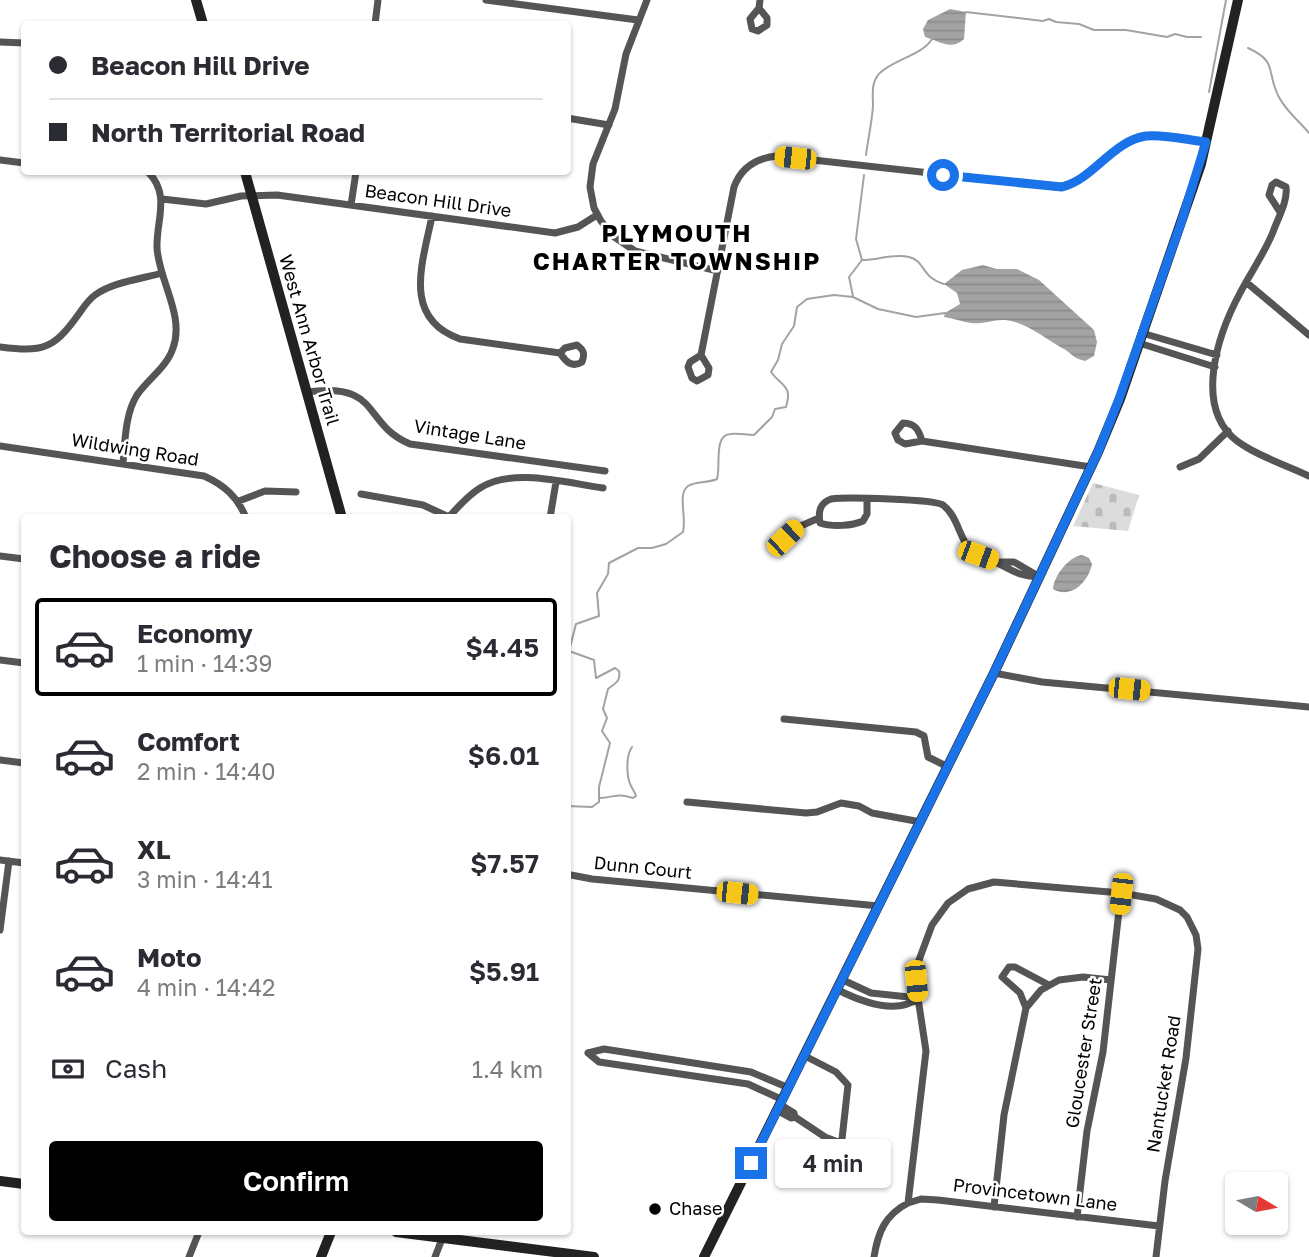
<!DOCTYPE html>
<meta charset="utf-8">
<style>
body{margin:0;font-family:"Golos Text",sans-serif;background:#f2f2f3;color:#2b2b33;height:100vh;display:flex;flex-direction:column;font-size:26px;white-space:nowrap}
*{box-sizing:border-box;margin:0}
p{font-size:23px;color:#7c7c81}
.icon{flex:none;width:38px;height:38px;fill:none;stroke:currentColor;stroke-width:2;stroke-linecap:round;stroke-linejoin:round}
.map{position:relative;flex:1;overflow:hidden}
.details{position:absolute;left:21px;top:514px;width:550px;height:721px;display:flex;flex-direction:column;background:#fff;border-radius:7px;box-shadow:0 2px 5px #0004}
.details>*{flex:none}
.top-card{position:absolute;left:21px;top:21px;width:550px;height:154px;border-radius:7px;box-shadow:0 2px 5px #0004;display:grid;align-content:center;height:154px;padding:0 28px;background:#fff}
.needle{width:46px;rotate:100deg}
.fabs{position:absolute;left:1225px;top:1172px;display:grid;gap:14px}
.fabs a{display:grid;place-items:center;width:63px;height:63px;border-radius:7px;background:#fff;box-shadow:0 2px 5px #0004;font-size:35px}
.end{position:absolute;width:32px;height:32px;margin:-16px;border:9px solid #1a73e8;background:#fff;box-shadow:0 0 0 4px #fff}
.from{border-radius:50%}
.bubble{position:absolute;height:49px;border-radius:7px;background:#fff;box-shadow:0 2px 5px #0004;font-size:23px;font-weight:600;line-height:49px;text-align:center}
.car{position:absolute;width:21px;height:42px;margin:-21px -10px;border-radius:9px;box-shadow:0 0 5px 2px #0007;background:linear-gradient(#f5c518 24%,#345 0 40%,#f5c518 0 76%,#345 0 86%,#f5c518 0)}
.top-card b{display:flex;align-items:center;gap:24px;height:66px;font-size:26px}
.top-card b+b{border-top:2px solid #e1e1e2}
.top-card i{width:18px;height:18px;background:#2b2b33}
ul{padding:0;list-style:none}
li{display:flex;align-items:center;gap:21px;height:98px;margin:0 14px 10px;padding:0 14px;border:4px solid transparent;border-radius:7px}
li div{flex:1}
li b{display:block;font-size:26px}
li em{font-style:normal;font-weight:600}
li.selected{border-color:#000}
li>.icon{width:63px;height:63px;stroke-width:1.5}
h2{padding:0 28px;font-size:32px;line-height:84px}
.pay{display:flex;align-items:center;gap:18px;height:77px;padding:0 28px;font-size:26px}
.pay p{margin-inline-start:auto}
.primary-button{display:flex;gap:14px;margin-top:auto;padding:14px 28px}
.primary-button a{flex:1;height:80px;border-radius:7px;background:#000;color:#fff;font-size:28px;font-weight:600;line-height:80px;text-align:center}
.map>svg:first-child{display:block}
.cemetery{fill:url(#cemetery-stones)}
.water{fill:url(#water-rules)}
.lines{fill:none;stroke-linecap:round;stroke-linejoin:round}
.stream{stroke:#a3a3a3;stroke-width:2}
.street{stroke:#555;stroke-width:7}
.secondary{stroke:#222;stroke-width:10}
.route{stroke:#1a73e8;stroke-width:9}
.poi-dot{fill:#000;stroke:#fff;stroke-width:2.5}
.labels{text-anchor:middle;stroke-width:5;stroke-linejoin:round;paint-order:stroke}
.street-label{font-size:18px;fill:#000;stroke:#fff}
.poi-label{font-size:18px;fill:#000;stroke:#fff;text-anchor:start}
.district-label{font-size:24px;font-weight:bold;letter-spacing:2px;fill:#000;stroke:#fff}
</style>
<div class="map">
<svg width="1309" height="1257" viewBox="0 0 1309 1257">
<defs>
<pattern id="cemetery-stones" width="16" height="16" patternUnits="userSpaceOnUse" patternTransform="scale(1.75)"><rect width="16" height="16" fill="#dcdcdc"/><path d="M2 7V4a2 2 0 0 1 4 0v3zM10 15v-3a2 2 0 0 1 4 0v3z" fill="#bbb"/></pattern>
<pattern id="water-rules" width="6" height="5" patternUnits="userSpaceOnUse" patternTransform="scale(1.75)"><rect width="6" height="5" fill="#a3a3a3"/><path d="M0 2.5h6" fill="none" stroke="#8b8b8b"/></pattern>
</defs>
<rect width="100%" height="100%" fill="#fff"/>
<path class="cemetery" d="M 1093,483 L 1139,495 L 1128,531 L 1073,526 Z"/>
<path class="water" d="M 950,9 L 966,12 L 964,39 C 951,51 939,41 925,37 L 923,29 L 928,20 Z
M 983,265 L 997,269 L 1017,269 L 1039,280 L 1094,330 L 1097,342 L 1094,356 L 1085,361 C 1072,358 1072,353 1062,348 C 1046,339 1033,328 1015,322 C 997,316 987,325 971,323 C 962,322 953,318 944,317 L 945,313 L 960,304 L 957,293 L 944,284 L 962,270 Z
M 1082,555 L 1089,558 L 1092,564 C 1089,581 1071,600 1053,589 C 1054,576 1068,557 1082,555 Z"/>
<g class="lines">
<path class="stream" d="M 966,12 L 1043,21 L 1049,19 L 1056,22 L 1079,24 L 1094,30 L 1126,30 L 1167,37 L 1175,34 L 1187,37 L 1201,37
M 1248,48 C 1277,61 1267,71 1277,93 C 1283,108 1299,121 1309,133
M 1209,92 L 1226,0
M 866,155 C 868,139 872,122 873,106 C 873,95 871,84 878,75 C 889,61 923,55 932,39
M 863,260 C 878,260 894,253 909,257 C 926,261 920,277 944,284
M 853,296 L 849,277 L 862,260 L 856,239 L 864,175
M 600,798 C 614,797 619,793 633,798 L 636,796 C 635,792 633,790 631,786 C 626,776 626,755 632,747
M 567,806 L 592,807 L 599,802 L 599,787 L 610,743 L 602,731 L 607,718 L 603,709 L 608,689 C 615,683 621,682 619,671 L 615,668 L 596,678 L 594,660 L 569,651 L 576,624 L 599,616 L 597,593 L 608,574 L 609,563 L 638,548 L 652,548 L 666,544 L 683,532 C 687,518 677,494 688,486 C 696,481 709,483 717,479 C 721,467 713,434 731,434 C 738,433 746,435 754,435 L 772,417 L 775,409 L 786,407 C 793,385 781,386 771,372 L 778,360 L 782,344 L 794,326 L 797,307 L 807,299 L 834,295 L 853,297 L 878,309 L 916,317 L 945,313
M 530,1234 L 530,1232"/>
<path class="street" d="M 486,0 L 638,20
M 647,0 L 626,54 L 615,109 L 593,164 L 590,187 L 594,208 L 601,221 L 613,236 L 635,251 L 718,271
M 759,8 L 767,18 L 767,25 L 758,31 L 752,29 L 750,19 L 759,8 L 760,0
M 375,24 L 378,0
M 0,42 L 24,43
M 567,118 L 609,125
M 0,160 L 24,163
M 162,199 L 206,204 L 241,196 L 277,195 L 555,233 L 578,227 L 597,215
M 351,205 L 356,172
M 1280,212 L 1269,195 L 1272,185 L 1276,182 L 1286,187 C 1288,201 1278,218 1273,232 C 1264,254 1251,272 1240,293 C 1218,334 1193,407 1237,441 C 1257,456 1286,465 1309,476
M 432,216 C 423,262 401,318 460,339 L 560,353 C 566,362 572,368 582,362 C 585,354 584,350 577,345 L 565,348 L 560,353
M 1246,282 L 1309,335
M 1142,333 L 1217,355
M 1139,343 L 1215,367
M 0,347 C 42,352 53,350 78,315 C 83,308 88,300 95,295 C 113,282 141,279 162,273
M 701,355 L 709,368 L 708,375 L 697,381 L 692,378 L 688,367 L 690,362 L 701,355 L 734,187 C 741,168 756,158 777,156 L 1056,187 C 1089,183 1105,150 1135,139 C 1157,131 1184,139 1206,142
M 307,392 C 382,382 361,423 410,444 L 605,471
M 922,441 C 919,430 915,423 903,423 L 895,433 L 898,440 L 905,444 L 922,441 L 1091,467
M 0,446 L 204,476 C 224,485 238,497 246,518
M 123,463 C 125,442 125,414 137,395 C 148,379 167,367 173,348 C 185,316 159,281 157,248 C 156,220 171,195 148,172
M 1180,467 L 1199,459 L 1228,431
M 361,494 L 423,505 L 449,517
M 867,500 L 867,514 L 863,521 C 852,526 832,527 820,523 C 818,511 820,503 831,499 C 846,497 934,499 943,505 C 955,514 958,530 965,542 C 972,555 983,556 995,562 C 1015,571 1017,576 1040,577
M 239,501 L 265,491 L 296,492
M 448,518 C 458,507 467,496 480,488 C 512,467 567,483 603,488
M 550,518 L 556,482
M 778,549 L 796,528 L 819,518
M 0,556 L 24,559
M 997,562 L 1014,562 L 1040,577
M 0,660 L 24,663
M 994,673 L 1042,682 L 1309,707
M 784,719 L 916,732 L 924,736 L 928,757 L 948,767
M 0,760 L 24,763
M 687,802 L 806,813 L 817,812 L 841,803 L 859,806 L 872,813 L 921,822
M 0,860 L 24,863
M 571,875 L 592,879 L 879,906
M 0,930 L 9,861
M 843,980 L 871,993 L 918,998
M 838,990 C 860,1001 896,1016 918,998
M 1026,1008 L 1020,993 L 1002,977 L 1009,967 L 1015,967 L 1047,984
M 588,1053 L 604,1049 L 751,1072 L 789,1088
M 588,1053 L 599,1062 L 748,1084 L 783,1100
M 781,1105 L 794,1113 L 795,1117 L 825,1137 L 838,1142 L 842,1139 L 848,1085 L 836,1072 L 805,1056
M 778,1111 L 791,1118 L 795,1117
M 908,1203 L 921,1199 L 938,1200 L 1159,1226
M 994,1207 L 1004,1115 L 1026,1008 L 1041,990 L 1059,980 L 1083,977 L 1111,980
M 1077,1217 L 1087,1131 L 1103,1052 L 1121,893
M 189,1257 L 199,1232
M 435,1257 L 442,1239
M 874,1257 C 878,1232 885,1215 908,1203 L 926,1051 L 918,998 L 916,981 L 919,960 L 932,925 L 948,903 L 968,889 L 994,882 L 1121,893 L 1156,899 L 1180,910 L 1187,917 L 1196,935 L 1198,949 L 1186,1058 L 1165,1181 L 1156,1257"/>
<path class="secondary" d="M 196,0 L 203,24
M 245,172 L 342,518
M 0,1181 L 24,1184
M 396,1232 L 594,1257
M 321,1257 L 331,1232
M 704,1257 L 994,673 L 1098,452 L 1120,399 L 1201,164 L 1238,0"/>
</g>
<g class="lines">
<path class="route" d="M 751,1163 L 994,673 L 1098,452 L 1119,399 L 1181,223 L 1206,142 C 1187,140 1165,134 1146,136 C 1112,141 1094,179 1062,187 L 943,175"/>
</g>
<circle class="poi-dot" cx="655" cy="1209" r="7"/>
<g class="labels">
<g class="street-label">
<text transform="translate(438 201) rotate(8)" y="6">Beacon Hill Drive</text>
<text transform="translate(309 340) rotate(74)" y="6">West Ann Arbor Trail</text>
<text transform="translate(470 435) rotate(9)" y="6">Vintage Lane</text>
<text transform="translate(135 450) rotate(9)" y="6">Wildwing Road</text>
<text transform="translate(643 868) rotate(6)" y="6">Dunn Court</text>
<text transform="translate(1084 1053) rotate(-81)" y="6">Gloucester Street</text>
<text transform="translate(1164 1084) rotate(-81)" y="6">Nantucket Road</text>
<text transform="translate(1035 1195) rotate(7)" y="6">Provincetown Lane</text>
</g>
<g class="poi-label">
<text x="669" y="1215">Chase</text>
</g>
<g class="district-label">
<text x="677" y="242">PLYMOUTH<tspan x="677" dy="28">CHARTER TOWNSHIP</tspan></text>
</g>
</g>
</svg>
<div class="fabs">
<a><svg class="needle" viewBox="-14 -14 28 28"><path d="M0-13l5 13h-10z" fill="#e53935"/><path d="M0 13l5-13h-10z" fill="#7c7c81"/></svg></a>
</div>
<i class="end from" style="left:943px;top:175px"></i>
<i class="end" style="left:751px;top:1163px"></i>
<div class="bubble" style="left:775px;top:1139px;width:116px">4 min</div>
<i class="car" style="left:795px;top:158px;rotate:276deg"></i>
<i class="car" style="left:785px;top:538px;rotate:46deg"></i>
<i class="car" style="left:978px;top:555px;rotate:110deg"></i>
<i class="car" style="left:1129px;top:689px;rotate:96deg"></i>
<i class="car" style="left:737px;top:893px;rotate:96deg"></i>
<i class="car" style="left:1121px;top:894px;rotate:186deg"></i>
<i class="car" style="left:916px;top:981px;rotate:175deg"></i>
<div class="top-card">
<b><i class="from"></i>Beacon Hill Drive</b>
<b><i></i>North Territorial Road</b>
</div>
<section class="details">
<h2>Choose a ride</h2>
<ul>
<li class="selected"><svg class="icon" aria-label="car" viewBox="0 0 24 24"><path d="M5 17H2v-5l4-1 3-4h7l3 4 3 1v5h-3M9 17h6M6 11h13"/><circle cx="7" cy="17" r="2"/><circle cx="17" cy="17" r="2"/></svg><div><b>Economy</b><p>1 min · 14:39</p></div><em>$4.45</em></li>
<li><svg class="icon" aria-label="car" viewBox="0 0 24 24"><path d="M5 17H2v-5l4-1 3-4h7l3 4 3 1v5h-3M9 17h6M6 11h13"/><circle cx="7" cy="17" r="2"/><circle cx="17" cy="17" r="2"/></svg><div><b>Comfort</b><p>2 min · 14:40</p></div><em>$6.01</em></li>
<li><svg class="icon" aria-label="car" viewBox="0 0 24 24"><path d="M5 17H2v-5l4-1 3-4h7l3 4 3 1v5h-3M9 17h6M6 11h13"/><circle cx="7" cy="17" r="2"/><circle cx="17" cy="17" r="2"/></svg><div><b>XL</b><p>3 min · 14:41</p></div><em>$7.57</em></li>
<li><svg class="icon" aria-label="car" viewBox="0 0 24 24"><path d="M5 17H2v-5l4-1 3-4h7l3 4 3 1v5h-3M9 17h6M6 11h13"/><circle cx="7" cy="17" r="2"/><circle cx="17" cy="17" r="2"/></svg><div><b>Moto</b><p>4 min · 14:42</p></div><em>$5.91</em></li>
</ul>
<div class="pay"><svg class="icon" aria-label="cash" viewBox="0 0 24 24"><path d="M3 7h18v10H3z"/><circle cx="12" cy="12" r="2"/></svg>Cash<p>1.4 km</p></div>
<div class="primary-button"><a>Confirm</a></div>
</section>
</div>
